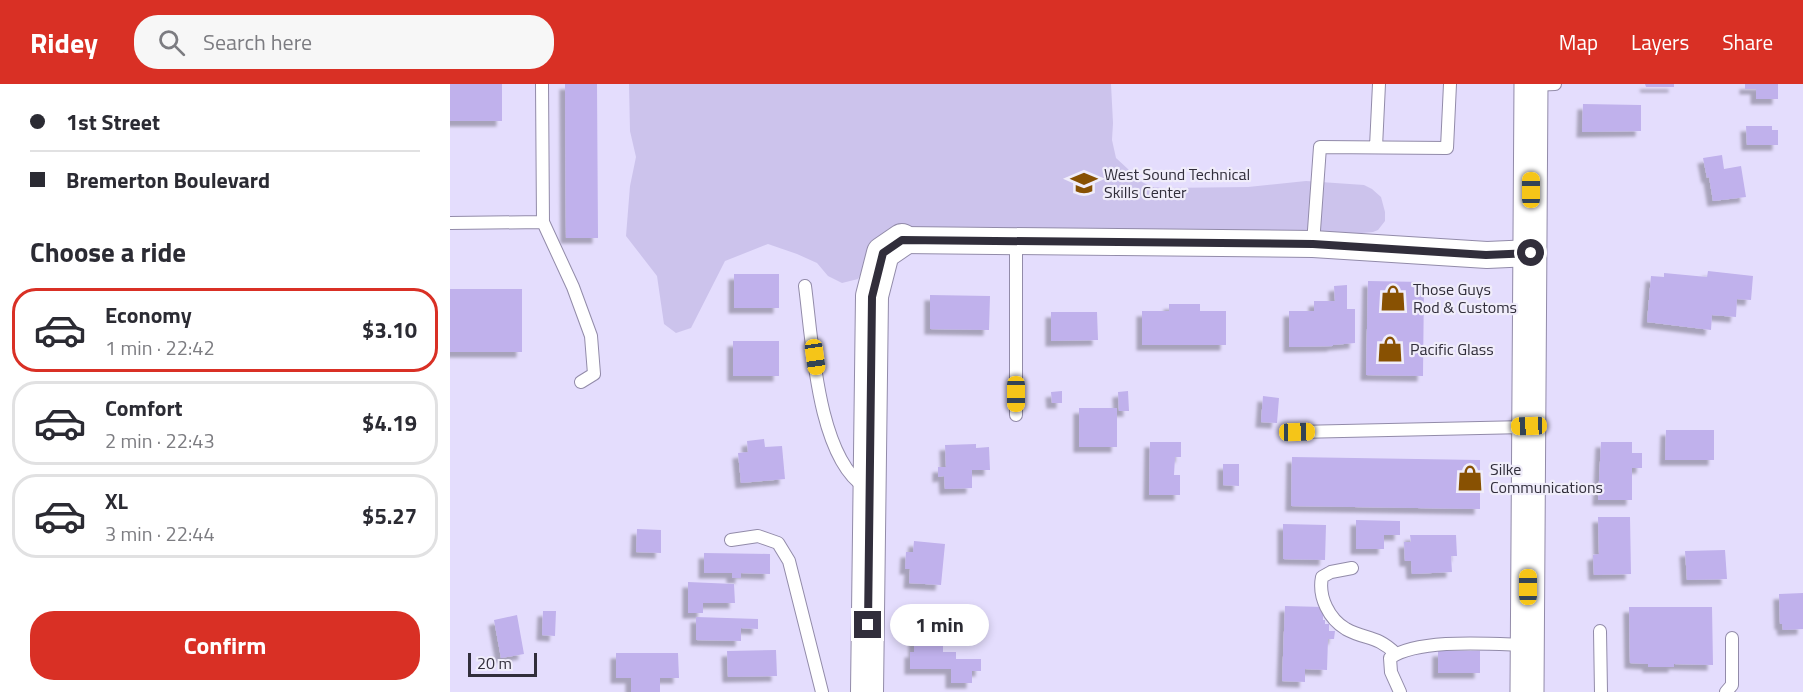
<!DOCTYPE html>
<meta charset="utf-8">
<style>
body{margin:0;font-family:"Titillium Web",sans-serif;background:#f7f7f7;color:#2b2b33;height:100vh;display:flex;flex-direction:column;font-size:22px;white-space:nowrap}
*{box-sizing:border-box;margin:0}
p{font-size:20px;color:#7c7c81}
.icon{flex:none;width:33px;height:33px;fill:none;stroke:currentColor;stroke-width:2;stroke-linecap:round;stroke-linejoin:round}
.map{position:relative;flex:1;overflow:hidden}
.panel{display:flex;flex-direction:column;background:#fff;width:450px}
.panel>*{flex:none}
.banner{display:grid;align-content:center;height:132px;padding:0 30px;background:#fff}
.scale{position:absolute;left:18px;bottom:15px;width:69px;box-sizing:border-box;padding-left:6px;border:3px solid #312e3b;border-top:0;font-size:16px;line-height:21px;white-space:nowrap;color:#312e3b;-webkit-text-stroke:4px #f0edfa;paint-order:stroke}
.end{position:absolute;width:27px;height:27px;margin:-14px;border:8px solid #312e3b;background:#fff;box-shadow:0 0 0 3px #fff}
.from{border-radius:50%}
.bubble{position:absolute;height:42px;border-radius:21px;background:#fff;box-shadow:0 3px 9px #0003;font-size:20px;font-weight:700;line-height:42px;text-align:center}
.car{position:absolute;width:18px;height:36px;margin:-18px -9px;border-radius:8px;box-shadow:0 0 4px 2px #0007;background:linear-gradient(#f5c518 24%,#345 0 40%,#f5c518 0 76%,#345 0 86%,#f5c518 0)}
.banner b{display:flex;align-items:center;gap:21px;height:57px;font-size:22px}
.banner b+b{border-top:2px solid #e1e1e2}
.banner i{width:15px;height:15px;background:#2b2b33}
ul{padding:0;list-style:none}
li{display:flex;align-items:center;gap:18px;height:84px;margin:0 12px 9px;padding:0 18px;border:3px solid #e1e1e2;border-radius:24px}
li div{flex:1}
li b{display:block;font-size:22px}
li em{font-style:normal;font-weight:700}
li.active{border-color:#d93025}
li>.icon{width:54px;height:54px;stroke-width:1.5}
h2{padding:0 30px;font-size:27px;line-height:72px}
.cta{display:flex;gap:12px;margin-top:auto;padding:12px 30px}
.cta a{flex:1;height:69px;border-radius:24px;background:#d93025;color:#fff;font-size:24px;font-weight:700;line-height:69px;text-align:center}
header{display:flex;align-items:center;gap:36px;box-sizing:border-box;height:84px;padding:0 30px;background:#d93025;color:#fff}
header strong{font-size:28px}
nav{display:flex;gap:33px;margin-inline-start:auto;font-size:21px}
.search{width:420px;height:54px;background:#f7f7f7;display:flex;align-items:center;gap:15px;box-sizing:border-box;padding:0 21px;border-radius:24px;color:#7c7c81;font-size:22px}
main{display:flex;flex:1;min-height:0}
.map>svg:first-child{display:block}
.green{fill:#ccc3ec}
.building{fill:#c0b1ec;filter:url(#shadow)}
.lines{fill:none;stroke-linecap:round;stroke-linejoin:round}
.service-casing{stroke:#928ba9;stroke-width:14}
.minor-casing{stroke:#928ba9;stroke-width:28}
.tertiary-casing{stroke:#928ba9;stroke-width:34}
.secondary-casing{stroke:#928ba9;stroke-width:35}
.service{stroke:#fff;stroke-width:12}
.minor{stroke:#fff;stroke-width:26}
.tertiary{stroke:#fff;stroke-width:32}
.secondary{stroke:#fff;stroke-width:33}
.route{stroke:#312e3b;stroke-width:8}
.labels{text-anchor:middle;stroke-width:4.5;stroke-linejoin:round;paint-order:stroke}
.poi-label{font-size:16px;fill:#312e3b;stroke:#f0edfa;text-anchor:start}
</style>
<header>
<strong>Ridey</strong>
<div class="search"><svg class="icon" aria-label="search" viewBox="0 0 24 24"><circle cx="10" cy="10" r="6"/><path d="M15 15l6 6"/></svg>Search here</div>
<nav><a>Map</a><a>Layers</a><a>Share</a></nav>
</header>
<main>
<section class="panel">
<div class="banner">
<b><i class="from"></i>1st Street</b>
<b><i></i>Bremerton Boulevard</b>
</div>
<h2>Choose a ride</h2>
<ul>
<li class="active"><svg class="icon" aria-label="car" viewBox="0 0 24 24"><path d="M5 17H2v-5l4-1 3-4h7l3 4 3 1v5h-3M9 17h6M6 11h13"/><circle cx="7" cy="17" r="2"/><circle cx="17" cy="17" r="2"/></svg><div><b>Economy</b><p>1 min · 22:42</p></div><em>$3.10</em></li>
<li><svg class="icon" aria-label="car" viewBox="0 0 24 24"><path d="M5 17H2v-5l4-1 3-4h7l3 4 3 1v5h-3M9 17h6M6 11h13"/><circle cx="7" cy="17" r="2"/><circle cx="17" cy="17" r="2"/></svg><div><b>Comfort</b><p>2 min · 22:43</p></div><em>$4.19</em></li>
<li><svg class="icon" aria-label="car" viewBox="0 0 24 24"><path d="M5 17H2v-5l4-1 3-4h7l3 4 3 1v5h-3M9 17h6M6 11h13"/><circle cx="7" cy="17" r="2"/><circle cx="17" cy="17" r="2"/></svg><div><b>XL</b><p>3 min · 22:44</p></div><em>$5.27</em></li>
</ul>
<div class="cta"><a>Confirm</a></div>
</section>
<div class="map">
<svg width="1353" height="608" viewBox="0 0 1353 608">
<defs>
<filter id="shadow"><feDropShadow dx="-5.5" dy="5.5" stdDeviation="1.5" flood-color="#0004"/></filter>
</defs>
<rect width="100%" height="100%" fill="#e4ddfd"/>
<path class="green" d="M 179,0 L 661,0 L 663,39 L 662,56 L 666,74 L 692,98 L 702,103 L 714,104 L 798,103 L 856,97 L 914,101 L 922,105 L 931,113 L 935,128 L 935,137 L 928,146 L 923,148 L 901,150 L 424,167 L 408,195 L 392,199 L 378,192 L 367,179 L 347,170 L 318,160 L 275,177 L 241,244 L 226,249 L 214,240 L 207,192 L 176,152 L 180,102 L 186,73 L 180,47 Z"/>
<path class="building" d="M 0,0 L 52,0 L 52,37 L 0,37 Z
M 115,0 L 147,0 L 148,154 L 116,154 Z
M 1195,0 L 1224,0 L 1224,3 L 1196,3 Z
M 1295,0 L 1328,0 L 1328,15 L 1306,15 L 1306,5 L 1295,5 Z
M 1133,20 L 1191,21 L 1191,47 L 1132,48 Z
M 1296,42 L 1322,42 L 1322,46 L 1328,46 L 1328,61 L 1297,61 Z
M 1272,71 L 1274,85 L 1291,82 L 1296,113 L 1263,117 L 1259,93 L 1257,94 L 1253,74 Z
M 1258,187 L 1303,192 L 1301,216 L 1287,215 L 1286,233 L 1262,231 L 1261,246 L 1197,238 L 1201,192 L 1214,193 L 1214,189 L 1257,193 Z
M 284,190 L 329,190 L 329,224 L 284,224 Z
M 918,197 L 974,198 L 973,292 L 916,291 Z
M 897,201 L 897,225 L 905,225 L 905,259 L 883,261 L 883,262 L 839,263 L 839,227 L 864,227 L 864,217 L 885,217 L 884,202 Z
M 0,205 L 72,205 L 72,268 L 0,268 Z
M 480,211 L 540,212 L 539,246 L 480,245 Z
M 719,220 L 750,220 L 750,227 L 776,227 L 776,261 L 692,261 L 692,227 L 719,227 Z
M 601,228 L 647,228 L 648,256 L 601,257 Z
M 283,257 L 329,257 L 329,292 L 283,292 Z
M 612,307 L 612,319 L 602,319 L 601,308 Z
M 678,307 L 679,327 L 669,327 L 668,308 Z
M 813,312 L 829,314 L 827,339 L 811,338 Z
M 629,324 L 667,324 L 667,363 L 629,363 Z
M 1216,346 L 1264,346 L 1264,376 L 1215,376 Z
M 314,355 L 315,363 L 332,362 L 335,395 L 291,399 L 288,369 L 298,368 L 297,357 Z
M 700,358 L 731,358 L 731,373 L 725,373 L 724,391 L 730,391 L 730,411 L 699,411 Z
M 1151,358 L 1182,358 L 1182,369 L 1192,369 L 1192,384 L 1182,384 L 1182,416 L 1148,416 Z
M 526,360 L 526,364 L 539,363 L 540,386 L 522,386 L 522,404 L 495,405 L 494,392 L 488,393 L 488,383 L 496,383 L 495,361 Z
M 842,373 L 1030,376 L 1030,425 L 841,422 Z
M 773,380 L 789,380 L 789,402 L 773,401 Z
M 1148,433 L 1180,433 L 1181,490 L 1144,491 L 1143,471 L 1149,470 Z
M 906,436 L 950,437 L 950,451 L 934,451 L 934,465 L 906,465 Z
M 833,440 L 876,441 L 875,476 L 833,475 Z
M 187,445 L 211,446 L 211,469 L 186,468 Z
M 960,451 L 1006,451 L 1007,472 L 1001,472 L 1002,488 L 962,490 L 961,477 L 955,477 L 954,458 L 961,458 Z
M 464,457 L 495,460 L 491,501 L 459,499 L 460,485 L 455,485 L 456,468 L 463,468 Z
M 1275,466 L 1277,495 L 1237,496 L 1235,467 Z
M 254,469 L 320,470 L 320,490 L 291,489 L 291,494 L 282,494 L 282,489 L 254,489 Z
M 238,498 L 284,500 L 285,519 L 253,519 L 253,529 L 238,529 Z
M 1353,509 L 1353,545 L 1333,546 L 1332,540 L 1330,540 L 1329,510 Z
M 835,522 L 873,523 L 873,536 L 875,536 L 875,540 L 879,540 L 879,547 L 885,547 L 884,555 L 878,555 L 877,586 L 855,585 L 855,598 L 832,597 Z
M 1179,523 L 1262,523 L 1263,581 L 1224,580 L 1224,583 L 1198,583 L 1198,580 L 1180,579 Z
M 93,527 L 106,527 L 105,552 L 92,551 Z
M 67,531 L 74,570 L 51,574 L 44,536 Z
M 246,533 L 308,535 L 308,545 L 291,544 L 291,557 L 246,556 Z
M 522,534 L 538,535 L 538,547 L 522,547 Z
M 464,546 L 493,546 L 493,568 L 506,568 L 506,575 L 531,575 L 531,587 L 522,587 L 522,599 L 501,599 L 501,585 L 460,585 L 460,568 L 464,568 Z
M 326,566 L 327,592 L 278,593 L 277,567 Z
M 988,567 L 1030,567 L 1030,589 L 988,589 Z
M 166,569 L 228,569 L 229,594 L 210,594 L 210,608 L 181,608 L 181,594 L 166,594 Z"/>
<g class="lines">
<g class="service-casing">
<path id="service" d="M 1083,1 L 1105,0
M 926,63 L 929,0
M 93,138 L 123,203 L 141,252 L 144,290 L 131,298
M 0,139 L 93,138 L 92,0
M 863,160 L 870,63 L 997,64 L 1000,0
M 355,202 C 362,254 367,373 415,403
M 566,331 L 566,156
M 847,348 L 1078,343
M 281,456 L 308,452 L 328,459 L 339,477 L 372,608
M 902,484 L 881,488 L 872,493 C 868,513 879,535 896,545 C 916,556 927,551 946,570
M 1150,547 L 1151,608
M 950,608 L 941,588 L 940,574 C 969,554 1041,560 1077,561
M 1276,608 L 1282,601 L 1282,554"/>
</g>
<g class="minor-casing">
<path id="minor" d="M 452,156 L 863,160 L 1037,171 L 1081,169"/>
</g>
<g class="tertiary-casing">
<path id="tertiary" d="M 417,608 L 422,212 L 433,169 L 452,156"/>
</g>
<g class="secondary-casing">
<path id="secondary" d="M 1077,608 L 1081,0"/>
</g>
<use href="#service" class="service"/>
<use href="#minor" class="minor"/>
<use href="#tertiary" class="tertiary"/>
<use href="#secondary" class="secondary"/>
</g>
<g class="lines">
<path class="route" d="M 418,541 L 422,213 L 433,169 L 452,156 L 863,160 L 1036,171 L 1081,169"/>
</g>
<defs>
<g id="school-bare" transform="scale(2.07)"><path d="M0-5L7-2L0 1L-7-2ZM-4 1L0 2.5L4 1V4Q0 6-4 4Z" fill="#885102" stroke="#f0edfa" stroke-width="2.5" paint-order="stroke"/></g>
<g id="shop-bare" transform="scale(2.07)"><path d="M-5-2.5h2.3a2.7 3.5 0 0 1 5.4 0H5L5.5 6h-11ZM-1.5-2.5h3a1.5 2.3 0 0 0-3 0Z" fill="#885102" stroke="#f0edfa" stroke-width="2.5" paint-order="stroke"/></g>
</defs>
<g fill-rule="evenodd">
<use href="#school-bare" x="634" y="99"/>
<use href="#shop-bare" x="943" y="214"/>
<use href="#shop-bare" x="940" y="265"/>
<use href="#shop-bare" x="1020" y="394"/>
</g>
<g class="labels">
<g class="poi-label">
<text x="654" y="96">West Sound Technical<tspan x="654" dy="18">Skills Center</tspan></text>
<text x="963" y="211">Those Guys<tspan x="963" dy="18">Rod &amp; Customs</tspan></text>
<text x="960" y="271">Pacific Glass</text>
<text x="1040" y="391">Silke<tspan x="1040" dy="18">Communications</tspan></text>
</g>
</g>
</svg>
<div class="scale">20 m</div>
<i class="end from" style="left:1081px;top:169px"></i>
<i class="end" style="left:418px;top:541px"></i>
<div class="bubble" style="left:440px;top:520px;width:99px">1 min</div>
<i class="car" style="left:1081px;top:106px;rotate:0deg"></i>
<i class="car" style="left:365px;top:273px;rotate:172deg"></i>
<i class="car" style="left:566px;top:310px;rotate:180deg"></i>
<i class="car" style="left:1079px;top:342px;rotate:268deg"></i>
<i class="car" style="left:847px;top:348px;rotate:89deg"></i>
<i class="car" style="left:1078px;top:503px;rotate:0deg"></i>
</div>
</main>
